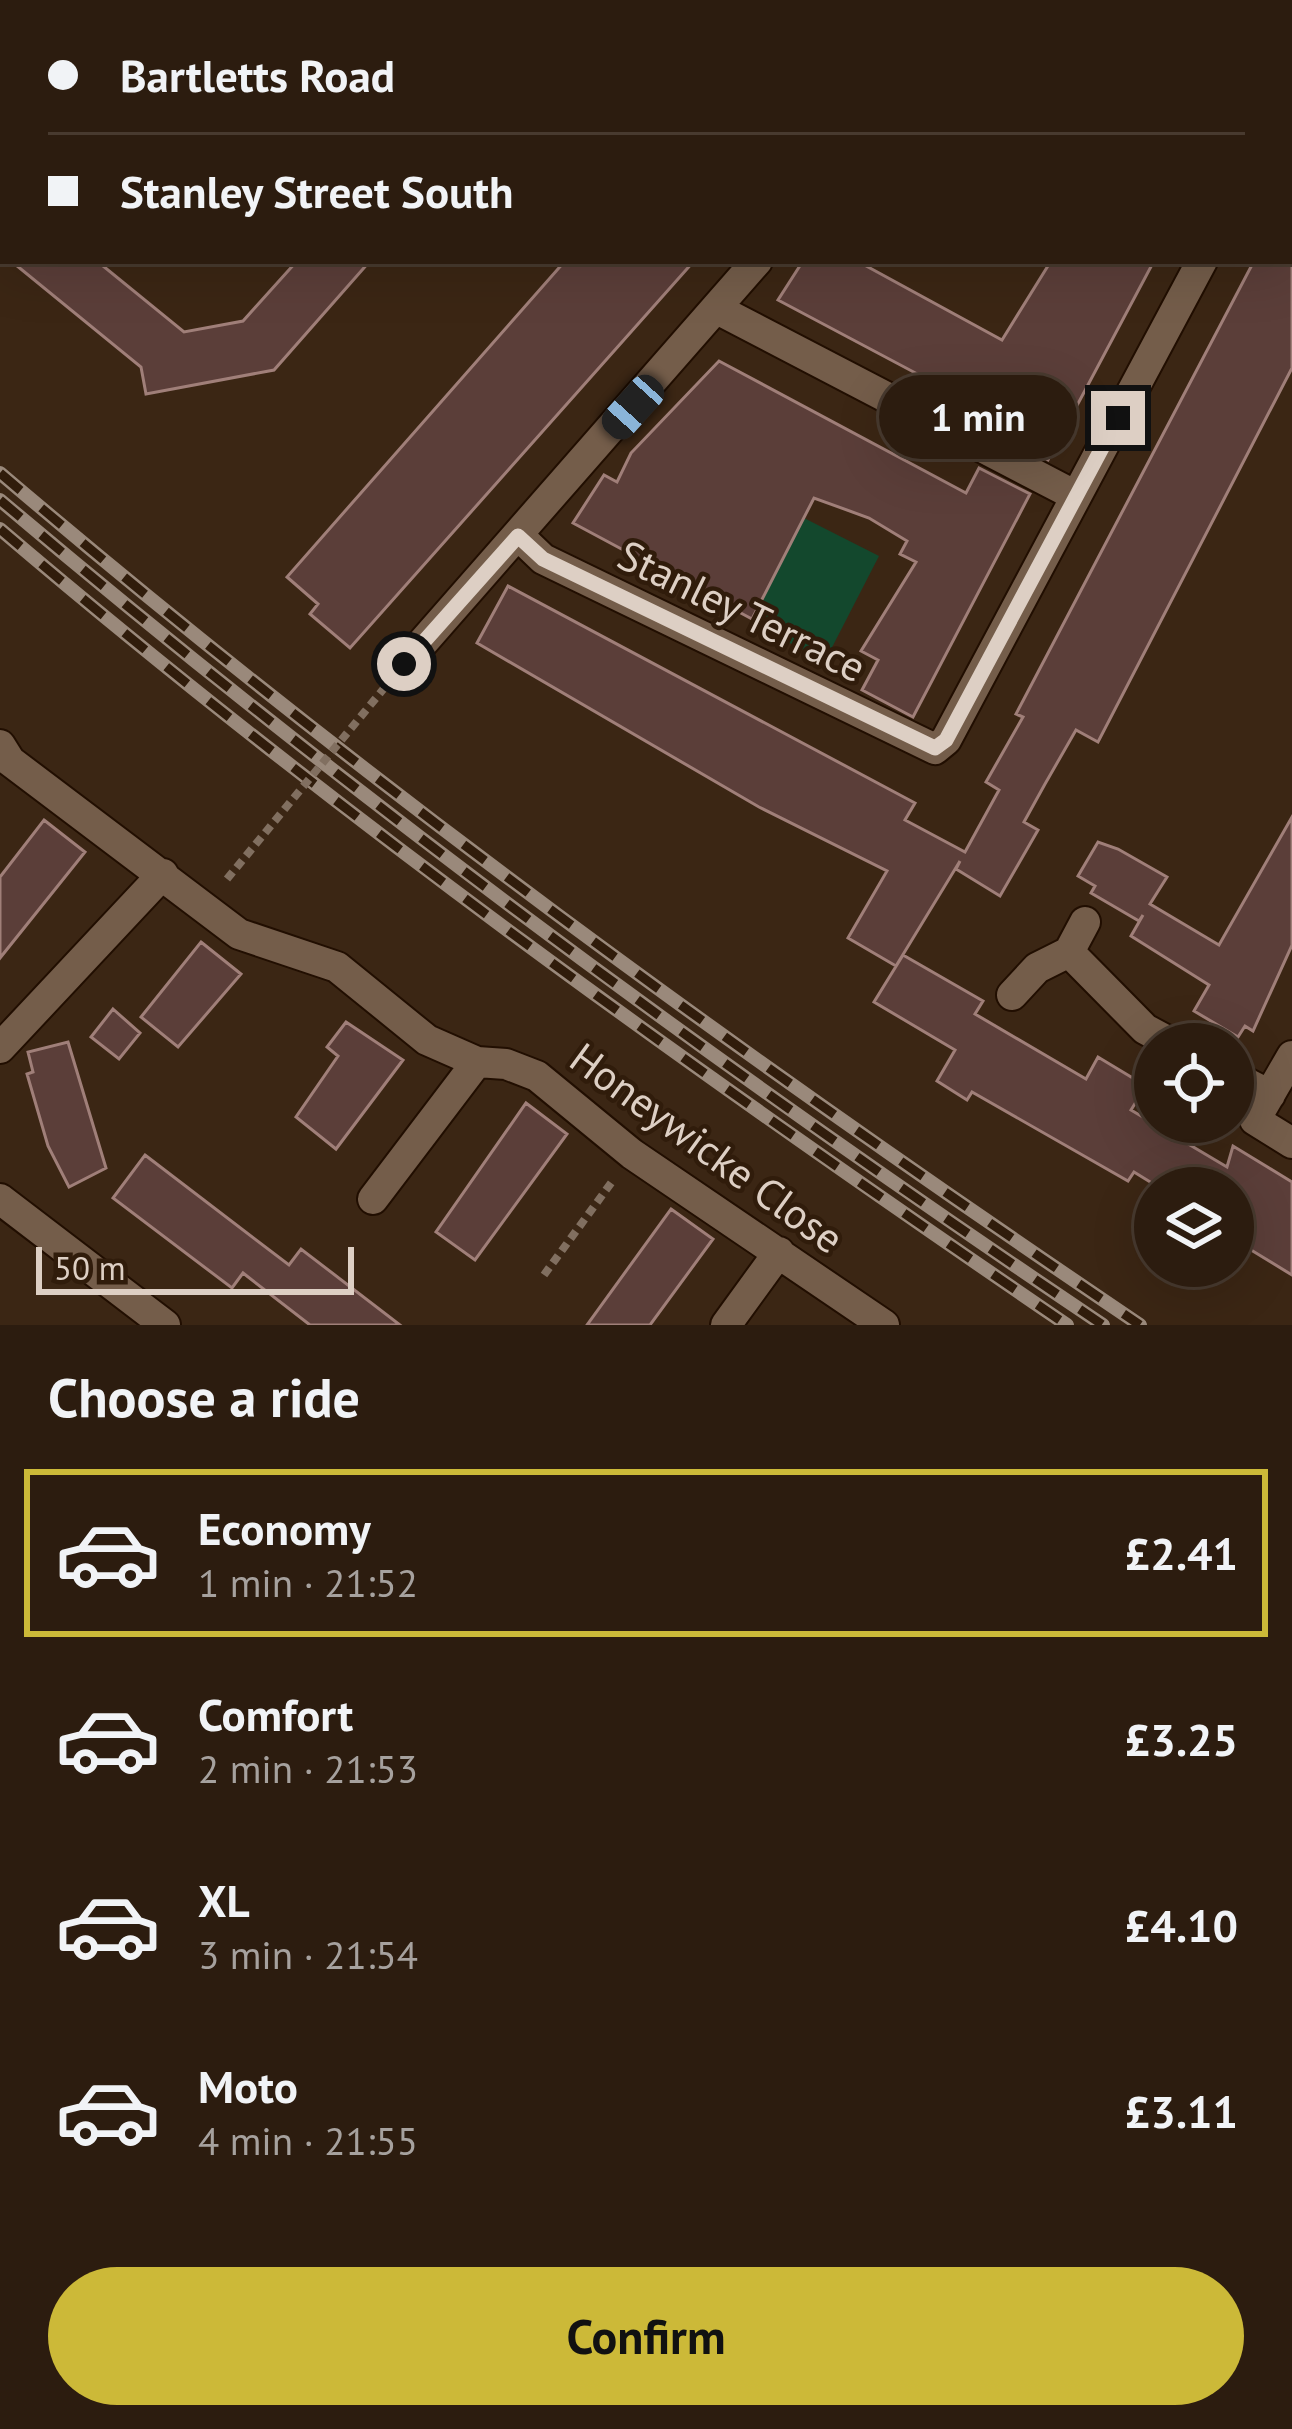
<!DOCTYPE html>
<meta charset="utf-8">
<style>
body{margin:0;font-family:"PT Sans",sans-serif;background:#38291d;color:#f1f3f6;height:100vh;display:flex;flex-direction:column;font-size:45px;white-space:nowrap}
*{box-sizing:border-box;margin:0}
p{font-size:39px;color:#a6a19e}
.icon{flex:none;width:66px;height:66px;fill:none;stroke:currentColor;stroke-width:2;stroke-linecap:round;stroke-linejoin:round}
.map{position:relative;height:1325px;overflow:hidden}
.panel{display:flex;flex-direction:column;background:#2c1c0f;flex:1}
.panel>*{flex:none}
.hud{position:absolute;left:0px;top:0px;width:1293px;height:264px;box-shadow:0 12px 48px #0002,0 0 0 3px #483a2f;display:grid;align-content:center;height:264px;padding:0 48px;background:#2c1c0f}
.fabs{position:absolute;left:1134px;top:1023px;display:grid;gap:24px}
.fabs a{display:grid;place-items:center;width:120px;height:120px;border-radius:50%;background:#2c1c0f;box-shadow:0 12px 48px #0002,0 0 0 3px #483a2f;font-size:60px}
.scale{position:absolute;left:36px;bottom:30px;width:318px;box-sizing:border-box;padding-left:12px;border:6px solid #ddcfc4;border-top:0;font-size:33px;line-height:42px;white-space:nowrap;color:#ddcfc4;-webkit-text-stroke:9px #301c0b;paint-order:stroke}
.end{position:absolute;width:54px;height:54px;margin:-27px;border:15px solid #ddcfc4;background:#111;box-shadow:0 0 0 6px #111}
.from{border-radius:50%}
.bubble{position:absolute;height:84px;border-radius:42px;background:#2c1c0f;box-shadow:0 12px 48px #0002,0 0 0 3px #483a2f;font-size:39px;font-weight:800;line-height:84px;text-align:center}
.car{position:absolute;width:36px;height:72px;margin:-36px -18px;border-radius:15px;box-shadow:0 0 9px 3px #0007;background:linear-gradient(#222 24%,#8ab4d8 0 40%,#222 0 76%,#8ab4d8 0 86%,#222 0)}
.hud b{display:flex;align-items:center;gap:42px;height:114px;font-size:45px}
.hud b+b{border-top:3px solid #483a2f}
.hud i{width:30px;height:30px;background:#f1f3f6}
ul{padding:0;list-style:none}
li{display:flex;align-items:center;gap:36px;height:168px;margin:0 24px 18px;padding:0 24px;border:6px solid transparent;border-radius:0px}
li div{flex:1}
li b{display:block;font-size:45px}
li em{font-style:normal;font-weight:800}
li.current{border-color:#ccb938}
li>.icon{width:108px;height:108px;stroke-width:1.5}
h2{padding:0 48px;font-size:54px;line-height:144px}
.action{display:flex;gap:24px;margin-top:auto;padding:24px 48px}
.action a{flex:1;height:138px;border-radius:72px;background:#ccb938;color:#111;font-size:48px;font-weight:800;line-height:138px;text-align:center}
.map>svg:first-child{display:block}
.green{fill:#13482d}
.building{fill:#5b3e39;stroke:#a07f79;stroke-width:3}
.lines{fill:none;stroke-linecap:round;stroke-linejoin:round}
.minor-casing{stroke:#210e01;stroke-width:34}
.path{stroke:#816f60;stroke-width:8;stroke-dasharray:9 6;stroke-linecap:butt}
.minor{stroke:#745d4a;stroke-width:30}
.rail-casing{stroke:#9a897b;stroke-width:14}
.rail{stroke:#301c0b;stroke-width:9;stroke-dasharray:27;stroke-linecap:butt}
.path-bridge{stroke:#816f60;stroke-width:8;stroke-dasharray:9 6;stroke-linecap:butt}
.route{stroke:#ddcfc4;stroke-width:15}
.labels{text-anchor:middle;stroke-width:9;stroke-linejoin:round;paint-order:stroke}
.street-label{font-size:42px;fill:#ddcfc4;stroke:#301c0b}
</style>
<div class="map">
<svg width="1292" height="1325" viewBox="0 0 1292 1325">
<rect width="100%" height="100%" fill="#3b2614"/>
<path class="green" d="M 804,518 L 879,556 L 825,661 L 750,623 Z"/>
<path class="building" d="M 11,261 L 97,261 L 184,332 L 243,321 L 297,261 L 370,261 L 274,370 L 146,394 L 141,367 Z
M 565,261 L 694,261 L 350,648 L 310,614 L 318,604 L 287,577 Z
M 803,261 L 857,261 L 1002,340 L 1051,261 L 1154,261 L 1048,460 L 983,423 L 989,412 L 778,300 Z
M 1254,261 L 1292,261 L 1292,368 L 1098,742 L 1076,730 L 1045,784 L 1024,822 L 1038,830 L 1000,896 L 956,869 L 960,861 L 896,966 L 848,938 L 887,871 L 759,807 L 477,643 L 508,586 L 915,803 L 905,820 L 965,852 L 999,790 L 986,782 L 1023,717 L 1016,714 Z
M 719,361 L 966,493 L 979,468 L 1030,494 L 913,717 L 862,690 L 878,660 L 861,651 L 916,562 L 900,554 L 907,541 L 869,518 L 814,498 L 752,619 L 573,523 L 604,475 L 617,482 L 631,453 Z
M 1292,817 L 1292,945 L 1253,1031 L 1245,1026 L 1238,1037 L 1194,1011 L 1209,985 L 1131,936 L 1143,915 L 1139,921 L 1091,893 L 1095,886 L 1078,876 L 1098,842 L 1118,849 L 1167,877 L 1150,904 L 1219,945 Z
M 44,820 L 85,852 L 0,958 L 0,877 Z
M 201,942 L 241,974 L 178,1047 L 141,1017 Z
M 903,955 L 983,1001 L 975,1014 L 1086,1079 L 1098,1057 L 1146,1086 L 1131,1110 L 1227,1167 L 1233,1146 L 1292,1182 L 1292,1275 L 1233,1239 L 1233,1188 L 1160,1188 L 1134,1172 L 1128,1181 L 972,1092 L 967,1100 L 937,1081 L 955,1050 L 874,1002 Z
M 113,1009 L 140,1033 L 119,1059 L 91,1037 Z
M 346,1022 L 403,1060 L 336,1149 L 296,1117 L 338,1056 L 327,1047 Z
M 68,1042 L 106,1168 L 69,1187 L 48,1146 L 27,1074 L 33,1072 L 28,1052 Z
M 526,1103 L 567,1134 L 475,1260 L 436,1232 Z
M 145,1155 L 289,1265 L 301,1249 L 400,1325 L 310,1325 L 243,1273 L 232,1288 L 113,1198 Z
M 671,1209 L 713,1239 L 650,1325 L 587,1325 Z"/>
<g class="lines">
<g class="minor-casing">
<path id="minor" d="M 219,0 L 223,3
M 946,3 L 947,0
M 1290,91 L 1292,87
M 0,100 L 3,102
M 719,310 L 1076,496
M 519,536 L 543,559 L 935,749 L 946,740 L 1202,261
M 404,664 L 757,261
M 0,745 L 10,761 L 239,934 L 337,967 L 427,1040 L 477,1062 L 506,1064 L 537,1076 L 632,1154 L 884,1325
M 1085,922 L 1069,952 L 1145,1029 L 1173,1044
M 1012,995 L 1037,968 L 1069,952
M 0,1048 L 163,874
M 1292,1056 L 1255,1120 L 1292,1143
M 1233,1076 L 1270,1095
M 0,1199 L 165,1325
M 373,1199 L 477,1062
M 726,1325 L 779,1252"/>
</g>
<path class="path" d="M 544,1275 L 614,1179"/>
<use href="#minor" class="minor"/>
<g class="rail-casing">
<path id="rail" d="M 0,473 C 361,781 747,1060 1140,1325
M 0,500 C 351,797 721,1069 1103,1325
M 0,529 C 338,817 700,1075 1067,1325"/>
</g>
<use href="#rail" class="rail"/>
<path class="path-bridge" d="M 227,879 L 404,664"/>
</g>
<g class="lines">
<path class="route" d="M 404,664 L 518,536 L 543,559 L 935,748 L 946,740 L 1118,418"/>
</g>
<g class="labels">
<g class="street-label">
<text transform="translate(742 611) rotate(26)" y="15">Stanley Terrace</text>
<text transform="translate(707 1148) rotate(36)" y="15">Honeywicke Close</text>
</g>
</g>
</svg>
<div class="fabs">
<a><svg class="icon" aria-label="locate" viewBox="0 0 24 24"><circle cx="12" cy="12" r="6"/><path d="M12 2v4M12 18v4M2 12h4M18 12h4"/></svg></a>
<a><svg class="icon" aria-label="layers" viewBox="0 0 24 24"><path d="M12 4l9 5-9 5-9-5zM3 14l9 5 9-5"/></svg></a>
</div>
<div class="scale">50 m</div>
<i class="end from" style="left:404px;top:664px"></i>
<i class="end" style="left:1118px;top:418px"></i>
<div class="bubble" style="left:879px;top:375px;width:198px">1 min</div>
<i class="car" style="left:633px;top:407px;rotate:222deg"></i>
<div class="hud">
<b><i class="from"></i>Bartletts Road</b>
<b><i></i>Stanley Street South</b>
</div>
</div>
<section class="panel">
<h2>Choose a ride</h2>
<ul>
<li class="current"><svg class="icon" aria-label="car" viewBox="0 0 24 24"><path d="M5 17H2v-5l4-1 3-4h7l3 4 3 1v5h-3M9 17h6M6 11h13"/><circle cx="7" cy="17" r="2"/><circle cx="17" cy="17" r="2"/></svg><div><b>Economy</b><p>1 min · 21:52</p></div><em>£2.41</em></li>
<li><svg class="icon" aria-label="car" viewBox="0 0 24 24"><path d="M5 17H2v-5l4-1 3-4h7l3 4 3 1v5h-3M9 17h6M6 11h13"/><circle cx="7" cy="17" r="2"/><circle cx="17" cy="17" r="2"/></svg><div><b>Comfort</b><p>2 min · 21:53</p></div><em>£3.25</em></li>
<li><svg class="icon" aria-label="car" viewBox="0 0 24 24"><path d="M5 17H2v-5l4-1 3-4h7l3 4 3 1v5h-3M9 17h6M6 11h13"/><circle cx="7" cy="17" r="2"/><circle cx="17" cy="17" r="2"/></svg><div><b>XL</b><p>3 min · 21:54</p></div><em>£4.10</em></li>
<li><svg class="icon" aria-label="car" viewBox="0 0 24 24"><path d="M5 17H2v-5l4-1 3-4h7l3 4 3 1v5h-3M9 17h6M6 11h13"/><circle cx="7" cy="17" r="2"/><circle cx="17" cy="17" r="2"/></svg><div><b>Moto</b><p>4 min · 21:55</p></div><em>£3.11</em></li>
</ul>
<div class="action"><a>Confirm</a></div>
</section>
